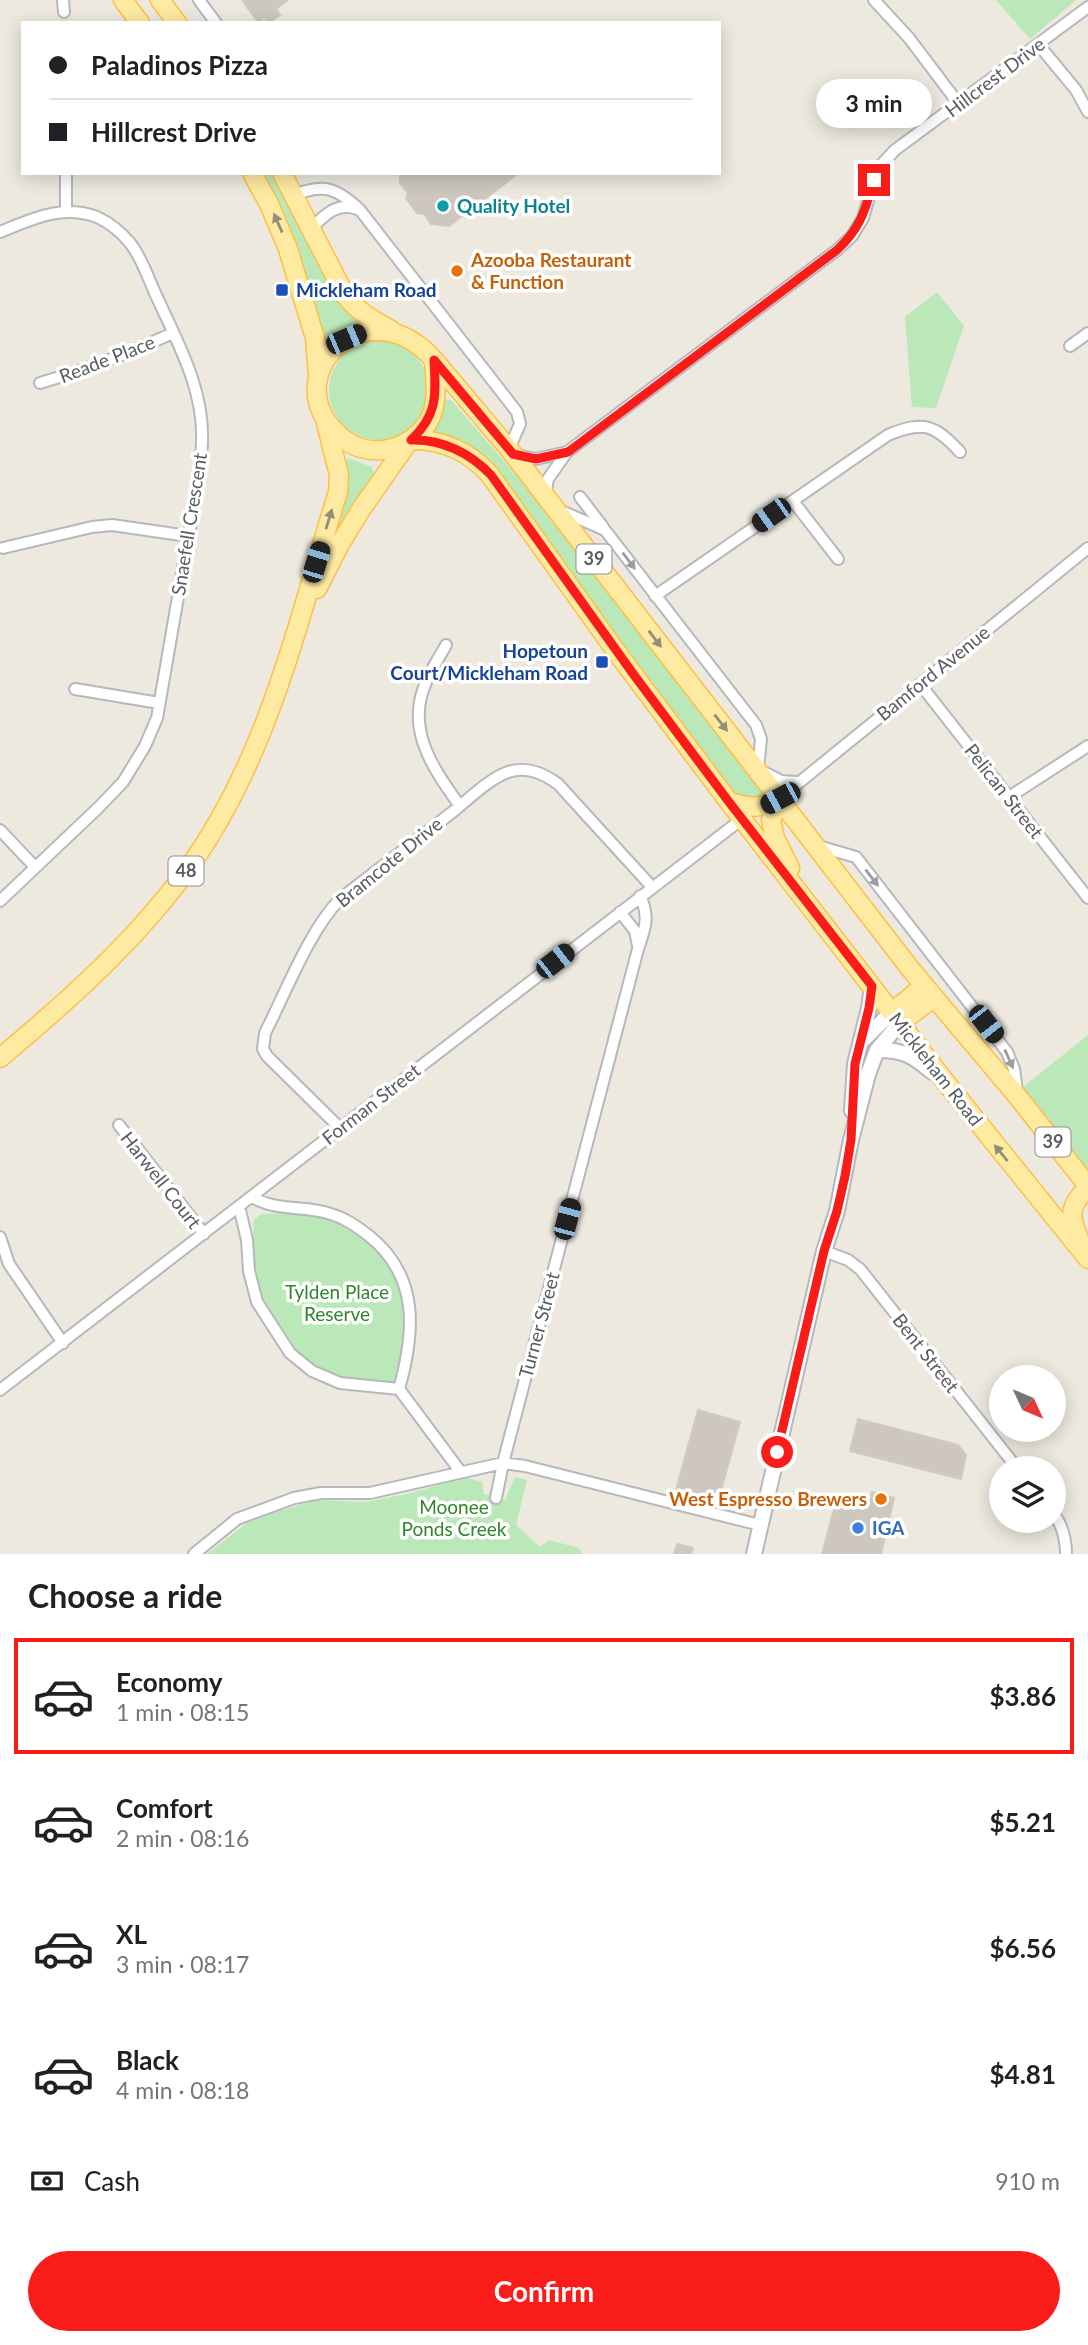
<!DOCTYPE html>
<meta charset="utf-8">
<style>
body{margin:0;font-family:Lato,sans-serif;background:#f2f2f2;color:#202124;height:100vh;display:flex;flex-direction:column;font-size:26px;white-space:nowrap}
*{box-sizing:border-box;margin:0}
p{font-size:23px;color:#757577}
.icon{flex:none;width:38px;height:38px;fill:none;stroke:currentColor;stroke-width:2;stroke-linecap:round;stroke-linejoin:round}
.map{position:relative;height:1554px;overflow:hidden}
.sheet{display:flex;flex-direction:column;background:#fff;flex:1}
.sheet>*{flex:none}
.guide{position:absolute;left:21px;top:21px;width:700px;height:154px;border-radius:0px;box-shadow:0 4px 18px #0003;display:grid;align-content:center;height:154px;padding:0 28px;background:#fff}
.needle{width:46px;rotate:134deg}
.buttons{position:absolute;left:989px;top:1365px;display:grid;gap:14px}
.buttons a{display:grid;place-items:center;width:77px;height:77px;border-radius:50%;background:#fff;box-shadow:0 4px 18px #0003;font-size:35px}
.end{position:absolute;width:32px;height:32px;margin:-16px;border:9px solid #f91c19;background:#fff;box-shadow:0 0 0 4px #fff}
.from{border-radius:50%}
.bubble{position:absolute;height:49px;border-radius:24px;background:#fff;box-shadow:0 4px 18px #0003;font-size:23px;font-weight:700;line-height:49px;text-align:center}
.car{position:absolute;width:21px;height:42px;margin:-21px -10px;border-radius:9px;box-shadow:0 0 5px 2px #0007;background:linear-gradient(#222 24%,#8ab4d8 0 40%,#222 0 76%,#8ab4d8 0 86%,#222 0)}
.guide b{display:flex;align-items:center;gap:24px;height:66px;font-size:26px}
.guide b+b{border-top:2px solid #e0e0e0}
.guide i{width:18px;height:18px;background:#202124}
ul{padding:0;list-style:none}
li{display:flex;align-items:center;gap:21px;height:116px;margin:0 14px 10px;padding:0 14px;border:4px solid transparent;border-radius:0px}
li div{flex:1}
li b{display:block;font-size:26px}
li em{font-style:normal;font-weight:700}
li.on{border-color:#f91c19}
li>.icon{width:63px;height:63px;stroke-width:1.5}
h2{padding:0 28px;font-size:32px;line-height:84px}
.pay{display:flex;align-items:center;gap:18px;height:77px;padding:0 28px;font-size:26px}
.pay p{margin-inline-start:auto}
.action{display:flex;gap:14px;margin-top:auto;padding:14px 28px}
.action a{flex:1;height:80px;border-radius:42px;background:#f91c19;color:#fff;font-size:28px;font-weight:700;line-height:80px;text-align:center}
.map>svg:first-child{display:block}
.green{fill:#bbe8b8}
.building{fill:#cdc7c0;stroke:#d2cabd;stroke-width:2}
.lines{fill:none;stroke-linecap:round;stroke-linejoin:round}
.minor-casing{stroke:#b5b8bd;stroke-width:14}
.tertiary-casing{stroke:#b5b8bd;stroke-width:18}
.primary-casing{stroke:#febf46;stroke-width:21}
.minor{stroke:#fff;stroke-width:10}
.tertiary{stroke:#fff;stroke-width:14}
.primary{stroke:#ffeaa1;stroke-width:18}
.oneway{fill:#928e78}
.oneway2{fill:#9b9ea1}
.route{stroke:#f91c19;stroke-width:9}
.culture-dot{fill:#0f9aa8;stroke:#fff;stroke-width:2.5}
.food-dot{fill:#e8710a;stroke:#fff;stroke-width:2.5}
.transit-dot{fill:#1a4fb4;stroke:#fff;stroke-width:2.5}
.shop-dot{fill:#3f7fe0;stroke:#fff;stroke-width:2.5}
.labels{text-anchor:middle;stroke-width:7;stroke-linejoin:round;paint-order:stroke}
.shield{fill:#fff;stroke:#8a8e91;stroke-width:2}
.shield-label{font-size:18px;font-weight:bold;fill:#585d62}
.street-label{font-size:19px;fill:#585d62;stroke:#fff}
.culture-label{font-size:19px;font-weight:bold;fill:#0d838f;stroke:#fff;text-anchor:start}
.food-label{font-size:19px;font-weight:bold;fill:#c56008;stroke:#fff;text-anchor:start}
.transit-label{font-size:19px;font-weight:bold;fill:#164399;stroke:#fff;text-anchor:start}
.park-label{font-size:19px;fill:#2e852c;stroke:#fff}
.shop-label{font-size:19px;font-weight:bold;fill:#366cbe;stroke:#fff;text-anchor:start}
</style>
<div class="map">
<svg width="1088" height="1554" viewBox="0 0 1088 1554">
<rect width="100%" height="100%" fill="#ede9df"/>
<path class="green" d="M 996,0 L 1076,0 L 1030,39 Z
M 262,173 L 273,173 L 335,297 L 348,313 L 365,325 L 328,348 L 323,341 Z
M 937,292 L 964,326 L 936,408 L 912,407 L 905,317 Z
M329 390a50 50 0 1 1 100 0a50 50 0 1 1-100 0Z
M 445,399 L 451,400 L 540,503 L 766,794 L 764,800 L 738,797 L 729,789 L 509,490 L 429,435 Z
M 348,458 L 372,467 L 374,475 L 332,540 L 347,476 L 346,460 Z
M 1088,1035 L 1088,1172 L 1023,1087 Z
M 289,1213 C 300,1214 311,1214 321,1217 C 380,1234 411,1281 404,1341 C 402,1355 403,1371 393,1382 C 384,1383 375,1381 366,1381 C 301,1374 262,1327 253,1263 C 252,1249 253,1234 254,1220 L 261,1214 Z
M 464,1477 L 482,1482 L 484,1494 L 505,1500 L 515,1477 L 527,1480 L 516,1525 L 540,1547 L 549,1540 L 579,1548 L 583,1554 L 207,1554 L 247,1523 L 282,1510 L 318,1500 L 365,1502 L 412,1493 Z"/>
<path class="building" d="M 242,0 L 288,0 L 276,9 L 280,15 L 269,23 L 264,18 L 258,22 Z
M 400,173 L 519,173 L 449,226 L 431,224 L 424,214 L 417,213 L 406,198 L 408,193 L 400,183 Z
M 698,1410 L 740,1422 L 718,1501 L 676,1490 Z
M 858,1419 L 958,1445 L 966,1455 L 961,1479 L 850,1451 Z
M 872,1492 L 894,1498 L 881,1554 L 822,1554 L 838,1494 L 869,1502 Z
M 677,1544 L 693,1548 L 691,1554 L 674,1554 Z"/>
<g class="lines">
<g class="minor-casing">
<path id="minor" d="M 63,0 L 64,12
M 199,0 L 216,23
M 874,0 L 909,38 L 958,103
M 1038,44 L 1076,90 L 1088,112
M 66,173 L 66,211
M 294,195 C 324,183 337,188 360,210 L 517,412 L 520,424 L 509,449
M 311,229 C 324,215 337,202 357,209
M 0,232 C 32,219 62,204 97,217 C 110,223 121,232 130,243 C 142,258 148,278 156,295 C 177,342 204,388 202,441 C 201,475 193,511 187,545 C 177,603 167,661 157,718 L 145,746 L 123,782 L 97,809 L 0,901
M 1070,346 L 1088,333
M 40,383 C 86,370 130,353 173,333
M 516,455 L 536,459 L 567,452
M 545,496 L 548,479 L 567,452 L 837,250 L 852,236 L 863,218 L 874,180 L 882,164 L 895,150 L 1088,7
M 580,497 L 603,527
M 793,501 L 838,559
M 559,510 L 605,530 L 756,725 L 761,739 L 758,769 L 781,781 L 798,782
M 3,548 L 92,527 L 112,525 L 188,536
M 655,596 L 888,435 C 924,420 935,425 960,452
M 446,645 C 438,660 428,674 423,690 C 408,734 435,771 460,806
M 920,684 L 1088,898
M 75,689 L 159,703
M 1009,797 L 1088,746
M 780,798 L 1088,548
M 0,830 L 35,867
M 818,846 L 856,857 L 1007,1052 L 1014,1069 L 1017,1091
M 620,912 L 635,931 L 638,946
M 119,1125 L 204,1234
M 340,1128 L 267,1056 L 263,1049 L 265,1033 C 286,992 309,931 340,899 C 379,869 417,840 455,810 C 471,797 489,779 508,772 C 527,766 543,773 558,784 L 652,887
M 252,1197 C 278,1212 303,1205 331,1214 C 345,1218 356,1226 368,1235 C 420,1276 415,1332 399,1389
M 239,1206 L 247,1240 L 249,1271 L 257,1302 L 290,1353 L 312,1371 L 340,1383 L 399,1389
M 0,1237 L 9,1264 L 63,1343
M 824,1251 L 848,1260 L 860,1269 L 1017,1468
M 399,1389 L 460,1471
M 0,1390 L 742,819
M 496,1498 L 503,1463 L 638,949 C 645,929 650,916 640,896
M 1054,1514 C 1062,1525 1066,1540 1066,1554
M 194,1554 L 237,1519 L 294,1498 L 321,1493 L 370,1493 L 503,1463 L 525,1466 L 760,1525"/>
</g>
<g class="tertiary-casing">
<path id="tertiary" d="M 861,1042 L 892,1012
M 877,1050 C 904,1050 912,1055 932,1072
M 852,1111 L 855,1064 L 869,1008 L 872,986
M 754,1554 L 824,1251 L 837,1211 L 851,1140 L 868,1074 L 877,1050 L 900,1023"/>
</g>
<g class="primary-casing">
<path id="primary" d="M 123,0 L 140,23
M 160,0 L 177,23
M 252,173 L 269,204 L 288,249 L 315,338 L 318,374
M 282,173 L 345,295 C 358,312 373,320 391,330
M 434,360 C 435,377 438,397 432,414 C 421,441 389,456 361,448 C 347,444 336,434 327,422 C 287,363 372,289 434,360 L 509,449 L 513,454 L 912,971 L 1018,1097 L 1088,1186
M 411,440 C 442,439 470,452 490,475 L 618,654 L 729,802 L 947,1084 L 1088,1259
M 317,589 L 340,544 L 360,511 L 409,441
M 780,798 L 771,820 L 775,838 L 790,868
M 729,802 C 752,808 759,810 780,798
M 892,1012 L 924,986
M 900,1023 L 933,998
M 0,1058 C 69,1000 137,940 190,866 C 269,755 298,620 338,492 L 339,475 L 326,423
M 1080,1241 C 1069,1215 1068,1208 1088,1187"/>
</g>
<use href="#minor" class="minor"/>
<use href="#tertiary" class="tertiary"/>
<use href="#primary" class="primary"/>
</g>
<defs><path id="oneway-solid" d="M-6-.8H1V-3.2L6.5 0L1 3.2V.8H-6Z" transform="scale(1.75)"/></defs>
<g class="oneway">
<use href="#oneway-solid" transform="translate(278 223) rotate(-114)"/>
<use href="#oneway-solid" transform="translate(329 519) rotate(-73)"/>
<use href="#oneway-solid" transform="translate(655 639) rotate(53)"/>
<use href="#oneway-solid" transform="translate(721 723) rotate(52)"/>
<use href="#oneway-solid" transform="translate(1001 1153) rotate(-129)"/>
</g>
<g class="oneway2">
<use href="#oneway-solid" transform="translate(629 561) rotate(53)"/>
<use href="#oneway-solid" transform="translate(872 878) rotate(52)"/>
<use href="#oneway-solid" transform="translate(1009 1059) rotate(66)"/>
</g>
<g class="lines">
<path class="route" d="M 777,1452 L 824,1251 L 837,1211 L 845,1176 L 851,1140 L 855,1064 L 869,1008 L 872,986 L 729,802 L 634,675 L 491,475 C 470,453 442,439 411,440 C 438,415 436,395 434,360 L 513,454 L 536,459 L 568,452 L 837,250 C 861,228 865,210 874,180"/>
</g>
<circle class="culture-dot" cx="443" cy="206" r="7"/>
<g class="food-dot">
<circle cx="457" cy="271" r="7"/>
<circle cx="881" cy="1499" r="7"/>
</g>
<g class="transit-dot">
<rect x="275" y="283" width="14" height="14" rx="3.5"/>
<rect x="595" y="655" width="14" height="14" rx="3.5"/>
</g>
<circle class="shop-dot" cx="858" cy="1528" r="7"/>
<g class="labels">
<g class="shield">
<rect x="576.5" y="544.5" width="35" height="29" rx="5"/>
<rect x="168.5" y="856.5" width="35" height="29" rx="5"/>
<rect x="1035.5" y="1127.5" width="35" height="29" rx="5"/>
</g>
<g class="shield-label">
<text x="594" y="565">39</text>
<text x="186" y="877">48</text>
<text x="1053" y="1148">39</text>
</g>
<g class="street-label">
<text transform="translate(995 77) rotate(-37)" y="7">Hillcrest Drive</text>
<text transform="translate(107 359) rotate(-21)" y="7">Reade Place</text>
<text transform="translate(189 524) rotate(-81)" y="7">Snaefell Crescent</text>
<text transform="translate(933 673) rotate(-39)" y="7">Bamford Avenue</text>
<text transform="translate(1004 791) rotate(52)" y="7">Pelican Street</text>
<text transform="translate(389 862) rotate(-39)" y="7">Bramcote Drive</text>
<text transform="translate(936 1069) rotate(52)" y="7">Mickleham Road</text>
<text transform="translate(371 1104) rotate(-38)" y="7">Forman Street</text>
<text transform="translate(161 1180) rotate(52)" y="7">Harwell Court</text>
<text transform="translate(539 1325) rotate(-75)" y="7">Turner Street</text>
<text transform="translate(926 1353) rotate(52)" y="7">Bent Street</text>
</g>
<g class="culture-label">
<text x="457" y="213">Quality Hotel</text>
</g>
<g class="food-label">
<text x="471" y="267">Azooba Restaurant<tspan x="471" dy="22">&amp; Function</tspan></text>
<text x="867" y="1506" text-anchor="end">West Espresso Brewers</text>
</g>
<g class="transit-label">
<text x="296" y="297">Mickleham Road</text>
<text x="588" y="658" text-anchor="end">Hopetoun<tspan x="588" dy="22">Court/Mickleham Road</tspan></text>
</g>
<g class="park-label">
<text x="337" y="1299">Tylden Place<tspan x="337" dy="22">Reserve</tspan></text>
<text x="454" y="1514">Moonee<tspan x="454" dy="22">Ponds Creek</tspan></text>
</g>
<g class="shop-label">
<text x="872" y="1535">IGA</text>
</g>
</g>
</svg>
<div class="buttons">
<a><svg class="needle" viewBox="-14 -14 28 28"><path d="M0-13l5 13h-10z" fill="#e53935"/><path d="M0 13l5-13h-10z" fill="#757577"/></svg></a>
<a><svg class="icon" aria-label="layers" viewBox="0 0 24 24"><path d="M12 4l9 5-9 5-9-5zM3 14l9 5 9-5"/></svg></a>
</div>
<i class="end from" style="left:777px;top:1452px"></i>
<i class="end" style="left:874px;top:180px"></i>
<div class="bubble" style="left:816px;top:79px;width:116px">3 min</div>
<i class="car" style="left:346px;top:339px;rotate:67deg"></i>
<i class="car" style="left:771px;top:515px;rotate:235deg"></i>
<i class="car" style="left:316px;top:562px;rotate:17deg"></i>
<i class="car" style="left:780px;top:798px;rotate:242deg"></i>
<i class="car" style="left:555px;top:961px;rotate:52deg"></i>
<i class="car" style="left:986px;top:1024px;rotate:142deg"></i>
<i class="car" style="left:567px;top:1219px;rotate:15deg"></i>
<div class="guide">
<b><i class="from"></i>Paladinos Pizza</b>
<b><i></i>Hillcrest Drive</b>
</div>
</div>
<section class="sheet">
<h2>Choose a ride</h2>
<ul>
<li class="on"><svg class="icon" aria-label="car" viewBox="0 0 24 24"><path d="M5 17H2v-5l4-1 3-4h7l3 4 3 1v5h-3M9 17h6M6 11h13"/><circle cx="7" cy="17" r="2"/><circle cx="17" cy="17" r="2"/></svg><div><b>Economy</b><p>1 min · 08:15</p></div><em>$3.86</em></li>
<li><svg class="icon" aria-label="car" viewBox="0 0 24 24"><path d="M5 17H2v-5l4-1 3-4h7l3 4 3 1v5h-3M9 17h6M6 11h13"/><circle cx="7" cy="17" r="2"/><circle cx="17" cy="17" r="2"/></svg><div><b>Comfort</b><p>2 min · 08:16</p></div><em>$5.21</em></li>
<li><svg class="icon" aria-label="car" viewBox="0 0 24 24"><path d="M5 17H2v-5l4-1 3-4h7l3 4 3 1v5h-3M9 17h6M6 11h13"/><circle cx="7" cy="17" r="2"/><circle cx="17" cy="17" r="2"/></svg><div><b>XL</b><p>3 min · 08:17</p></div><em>$6.56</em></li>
<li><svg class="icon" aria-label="car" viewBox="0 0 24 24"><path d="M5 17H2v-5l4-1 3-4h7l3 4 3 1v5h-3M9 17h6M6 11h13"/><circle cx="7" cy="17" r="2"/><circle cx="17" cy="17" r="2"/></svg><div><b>Black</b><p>4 min · 08:18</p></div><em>$4.81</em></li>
</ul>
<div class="pay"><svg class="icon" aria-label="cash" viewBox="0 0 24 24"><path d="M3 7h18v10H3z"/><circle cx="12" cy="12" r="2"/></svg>Cash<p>910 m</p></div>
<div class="action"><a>Confirm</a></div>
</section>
